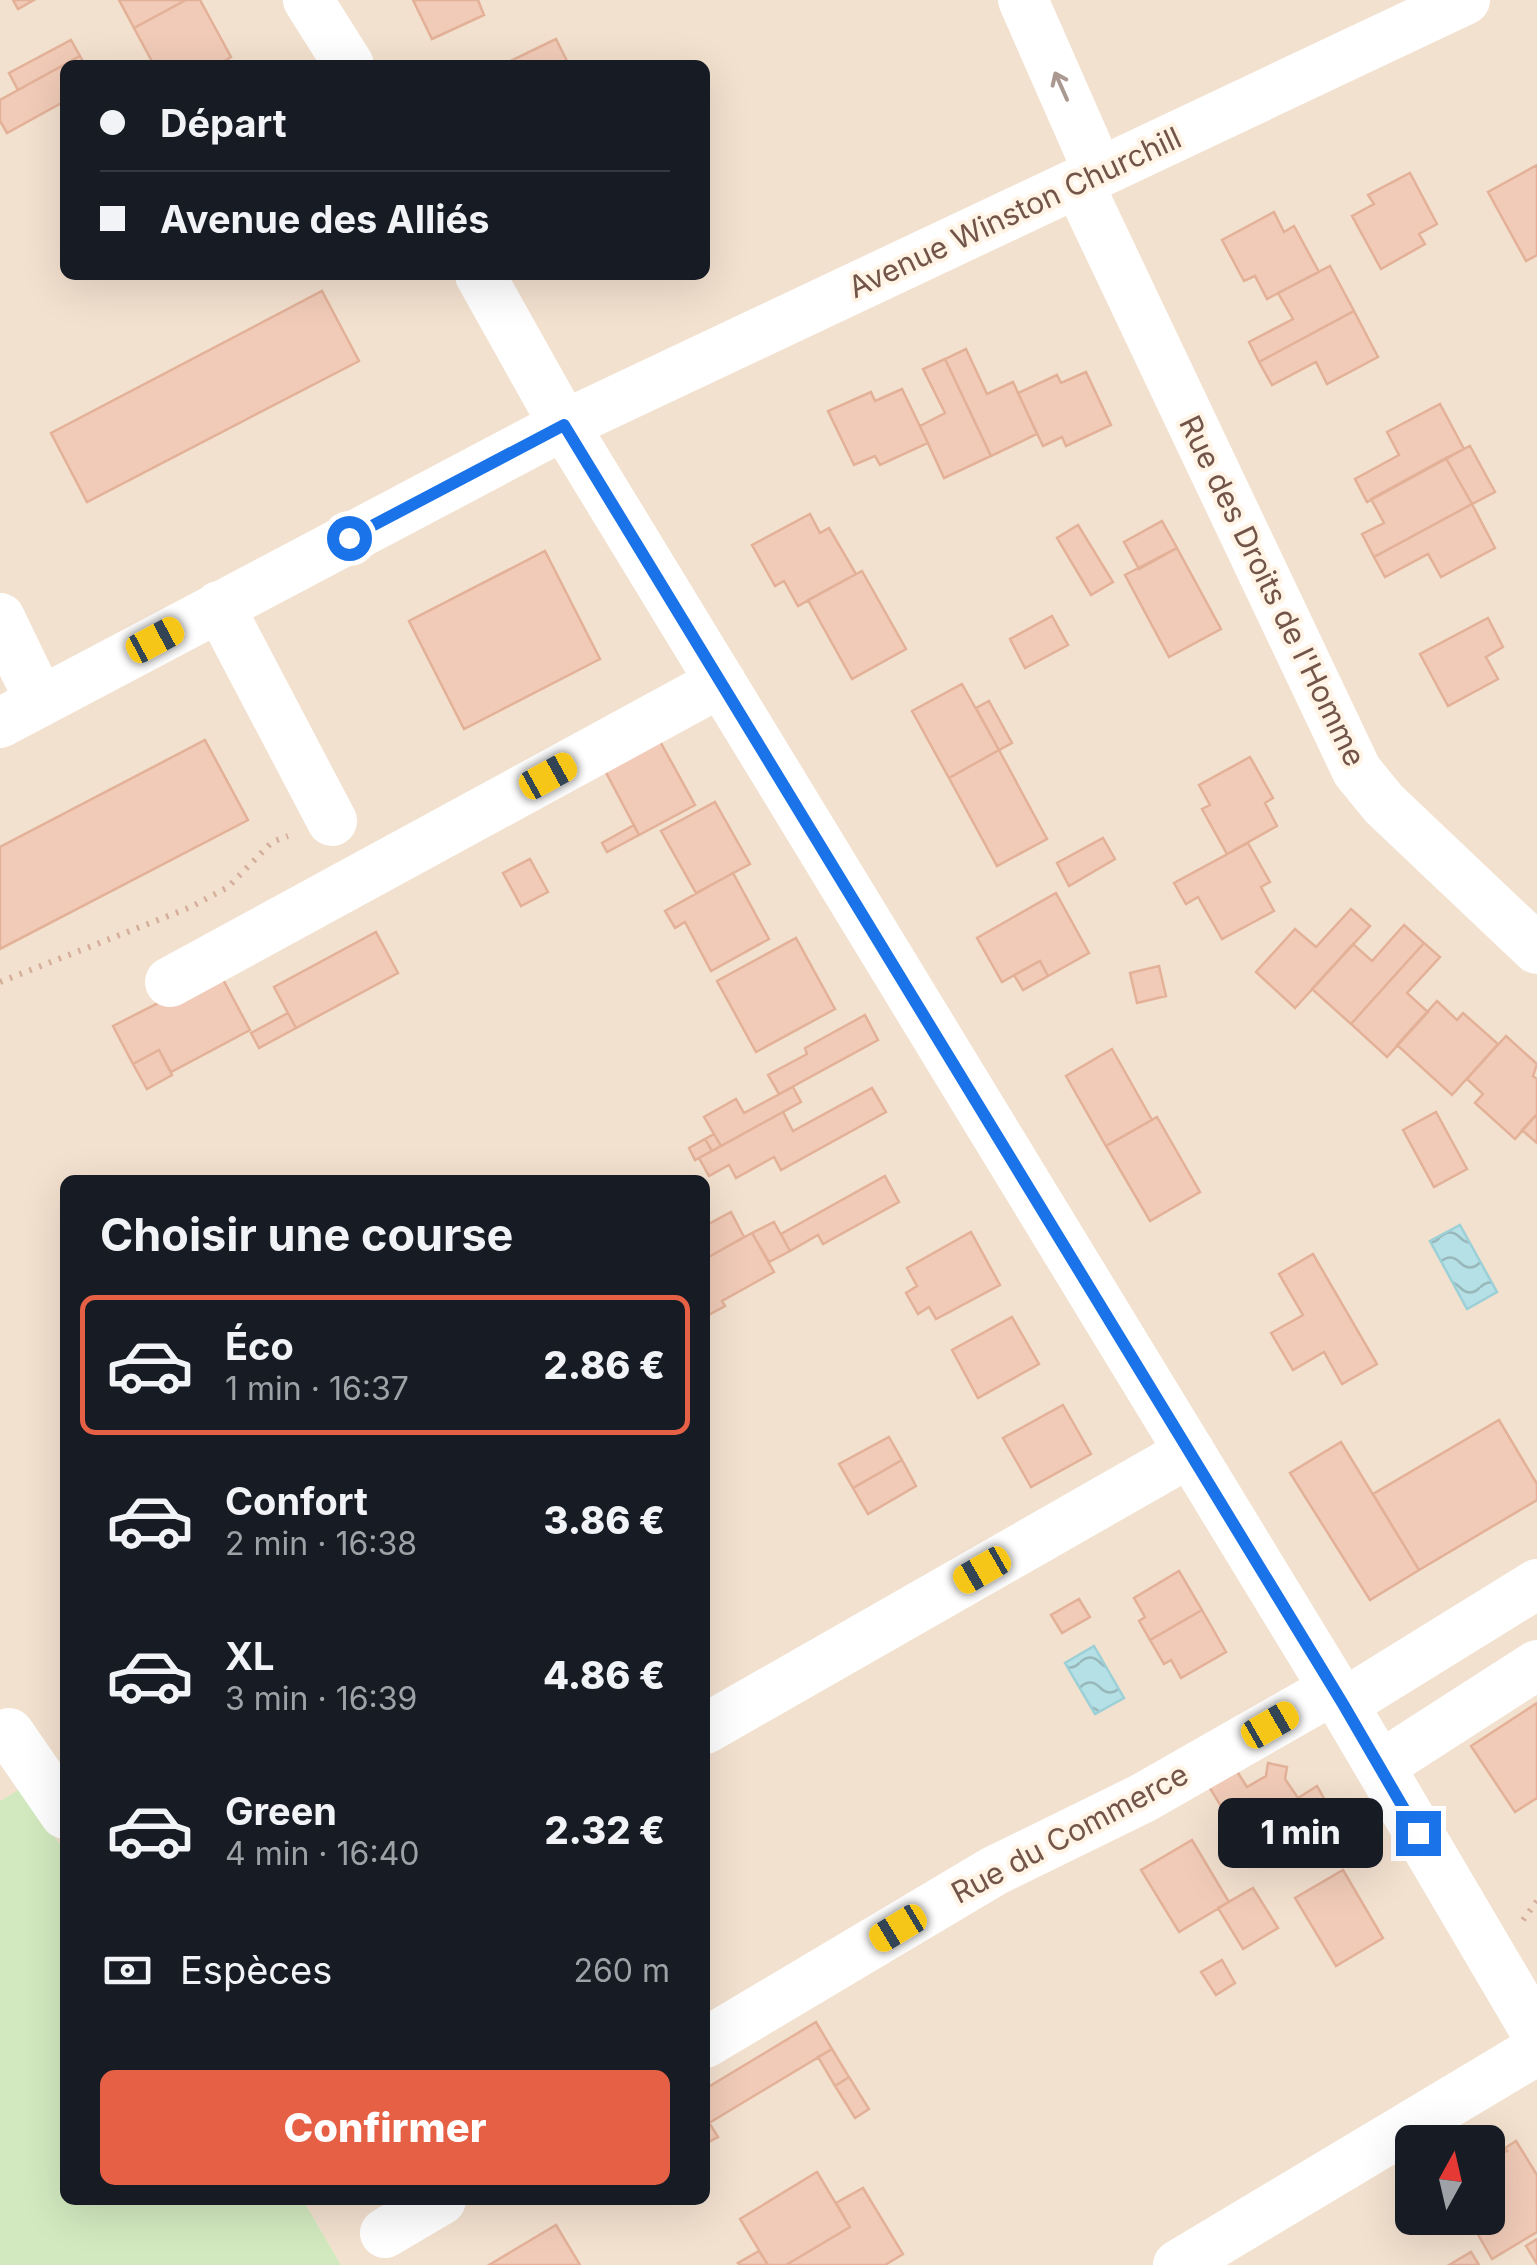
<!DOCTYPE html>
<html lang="fr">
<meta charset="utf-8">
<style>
body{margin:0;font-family:Inter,sans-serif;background:#20242c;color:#f1f3f6;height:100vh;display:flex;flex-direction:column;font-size:38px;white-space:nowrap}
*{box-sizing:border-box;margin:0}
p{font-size:32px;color:#9ea1a6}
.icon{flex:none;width:55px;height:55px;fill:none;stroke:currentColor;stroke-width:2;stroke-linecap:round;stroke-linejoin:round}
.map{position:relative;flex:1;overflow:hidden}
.sheet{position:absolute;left:60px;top:1175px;width:650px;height:1030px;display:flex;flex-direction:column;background:#171b24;border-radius:15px;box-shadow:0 10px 40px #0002}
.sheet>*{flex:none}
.top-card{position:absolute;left:60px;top:60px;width:650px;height:220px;border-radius:15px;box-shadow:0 10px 40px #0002;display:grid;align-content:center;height:220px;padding:0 40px;background:#171b24}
.needle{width:65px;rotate:8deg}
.buttons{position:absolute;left:1395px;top:2125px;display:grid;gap:20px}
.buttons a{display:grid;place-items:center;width:110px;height:110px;border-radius:15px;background:#171b24;box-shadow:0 10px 40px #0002;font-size:50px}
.end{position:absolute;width:45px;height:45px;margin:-22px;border:12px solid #1a73e8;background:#fff;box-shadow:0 0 0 5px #fff}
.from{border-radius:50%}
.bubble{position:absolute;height:70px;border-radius:15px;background:#171b24;box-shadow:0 10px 40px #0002;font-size:32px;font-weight:800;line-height:70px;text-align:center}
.car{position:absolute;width:30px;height:60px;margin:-30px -15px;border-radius:12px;box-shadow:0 0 8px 2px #0007;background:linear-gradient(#f5c518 24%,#345 0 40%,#f5c518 0 76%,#345 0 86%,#f5c518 0)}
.top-card b{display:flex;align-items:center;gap:35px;height:95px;font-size:38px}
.top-card b+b{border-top:2px solid #363941}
.top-card i{width:25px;height:25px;background:#f1f3f6}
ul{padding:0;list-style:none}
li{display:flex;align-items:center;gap:30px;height:140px;margin:0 20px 15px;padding:0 20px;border:5px solid transparent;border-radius:15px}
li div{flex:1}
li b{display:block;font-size:38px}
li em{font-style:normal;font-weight:800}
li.current{border-color:#e66045}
li>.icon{width:90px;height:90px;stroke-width:1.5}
h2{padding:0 40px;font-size:45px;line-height:120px}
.pay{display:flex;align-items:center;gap:25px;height:110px;padding:0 40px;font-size:38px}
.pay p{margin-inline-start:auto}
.button{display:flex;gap:20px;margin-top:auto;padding:20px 40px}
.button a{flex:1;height:115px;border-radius:15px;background:#e66045;color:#fff;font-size:40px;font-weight:800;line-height:115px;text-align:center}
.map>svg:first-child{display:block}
.residential{fill:#f3e1cf;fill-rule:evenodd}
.park{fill:#d2e9bf}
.water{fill:url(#water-waves);stroke:#9cd0d6;stroke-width:2.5}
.building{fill:#f1cbb8;stroke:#e3b198;stroke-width:2.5}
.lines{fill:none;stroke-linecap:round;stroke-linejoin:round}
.path{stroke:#d5af9c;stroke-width:6;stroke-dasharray:2.5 8;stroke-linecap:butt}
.minor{stroke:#fff;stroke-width:50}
.oneway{stroke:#aa9991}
.route{stroke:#1a73e8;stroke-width:12}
.labels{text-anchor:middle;stroke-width:8;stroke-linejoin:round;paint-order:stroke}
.street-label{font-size:30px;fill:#725548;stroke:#fff4e6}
</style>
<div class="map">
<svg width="1537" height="2265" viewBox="0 0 1537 2265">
<defs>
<pattern id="water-waves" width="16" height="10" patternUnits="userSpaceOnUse" patternTransform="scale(2.5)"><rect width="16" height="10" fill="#b5e0e5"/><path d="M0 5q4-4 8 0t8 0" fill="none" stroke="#98b8bc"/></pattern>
</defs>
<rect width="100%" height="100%" fill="#fcefe0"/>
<path class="residential" d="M 0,0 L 1537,0 L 1537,2265 L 341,2265 L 303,2200 L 705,2200 L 705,1180 L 65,1180 L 65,1851 L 21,1789 L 0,1801 ZM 65,65 L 705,65 L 705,275 L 65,275 ZM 1412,2142 L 1488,2142 L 1488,2218 L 1412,2218 Z"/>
<path class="park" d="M 20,1789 L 65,1851 L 65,2200 L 303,2200 L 341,2265 L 0,2265 L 0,1801 Z"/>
<path class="water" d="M 1460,1225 L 1497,1292 L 1467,1309 L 1430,1241 Z
M 1094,1646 L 1124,1698 L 1095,1714 L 1065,1663 Z"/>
<path class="building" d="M 13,0 L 34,0 L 18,9 Z
M 119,0 L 186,0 L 134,28 Z
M 186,0 L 200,0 L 231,57 L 218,65 L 154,65 L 134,28 Z
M 478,0 L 484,15 L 432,39 L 413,0 Z
M 556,39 L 569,65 L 502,65 Z
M 71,40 L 80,56 L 18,90 L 9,73 Z
M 80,56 L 85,65 L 65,65 L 65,101 L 7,133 L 0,121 L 0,100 Z
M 1537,165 L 1537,255 L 1526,261 L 1488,192 Z
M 1410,173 L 1437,224 L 1419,234 L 1425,244 L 1381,269 L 1352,216 L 1374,204 L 1368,195 Z
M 1274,212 L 1284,232 L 1294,226 L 1319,272 L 1267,299 L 1255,276 L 1244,281 L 1222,240 Z
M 1330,266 L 1354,311 L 1259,362 L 1249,342 L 1293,319 L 1278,293 Z
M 322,291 L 359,361 L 87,502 L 51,433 Z
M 1354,311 L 1378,357 L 1327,384 L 1316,362 L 1272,385 L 1259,362 Z
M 966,349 L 987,394 L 1013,382 L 1037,434 L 991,456 L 945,359 Z
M 945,359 L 991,456 L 944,478 L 920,426 L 945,413 L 923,369 Z
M 1086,372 L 1111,425 L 1066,446 L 1062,437 L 1043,446 L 1018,393 L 1057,375 L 1061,383 Z
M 902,389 L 928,443 L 880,465 L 875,456 L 854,465 L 828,411 L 871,392 L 875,401 Z
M 1440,404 L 1464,449 L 1367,502 L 1355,479 L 1399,455 L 1387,432 Z
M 1470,446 L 1495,492 L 1472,504 L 1446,458 Z
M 1446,458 L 1472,504 L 1374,557 L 1362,534 L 1384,523 L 1371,499 Z
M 1472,504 L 1495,548 L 1441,577 L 1428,554 L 1385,577 L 1374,557 Z
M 810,514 L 820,533 L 829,528 L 856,574 L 798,606 L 784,581 L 775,586 L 752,545 Z
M 1162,521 L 1177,548 L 1139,569 L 1124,542 Z
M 1078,525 L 1113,582 L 1091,595 L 1057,538 Z
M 1177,548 L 1221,629 L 1169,657 L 1125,575 Z
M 545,551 L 600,659 L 464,729 L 409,621 Z
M 862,571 L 906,649 L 852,679 L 808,600 Z
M 1052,616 L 1068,645 L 1025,668 L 1010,639 Z
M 1488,618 L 1503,647 L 1486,657 L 1498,679 L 1448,706 L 1420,654 Z
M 962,684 L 999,750 L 949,778 L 912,711 Z
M 989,701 L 1012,743 L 999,750 L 976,708 Z
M 656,734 L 695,805 L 639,835 L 601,763 Z
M 205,740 L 248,820 L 0,949 L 0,847 Z
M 999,750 L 1047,839 L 997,866 L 949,778 Z
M 1250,757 L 1273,798 L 1265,803 L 1277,826 L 1227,854 L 1202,809 L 1210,805 L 1199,785 Z
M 715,802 L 750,864 L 696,893 L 661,831 Z
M 634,825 L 639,835 L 607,852 L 602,843 Z
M 1103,838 L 1115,859 L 1069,886 L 1057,863 Z
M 1248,843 L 1270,882 L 1261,887 L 1274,911 L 1222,939 L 1198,897 L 1186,904 L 1174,883 Z
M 530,859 L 548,892 L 521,906 L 503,873 Z
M 733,873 L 769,939 L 711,971 L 685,922 L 675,928 L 665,911 Z
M 1056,893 L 1089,953 L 1048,976 L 1040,961 L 1002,982 L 977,938 Z
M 1351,909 L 1370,926 L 1295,1008 L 1256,972 L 1295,929 L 1316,947 Z
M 1404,925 L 1424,943 L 1351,1024 L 1312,989 L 1353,944 L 1372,961 Z
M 376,932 L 398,973 L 296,1028 L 274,987 Z
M 796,938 L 835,1009 L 756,1052 L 717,981 Z
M 1424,943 L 1440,957 L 1407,993 L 1428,1012 L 1387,1057 L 1351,1024 Z
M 1040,961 L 1048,976 L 1023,990 L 1014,975 Z
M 1159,966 L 1166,996 L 1137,1003 L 1130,973 Z
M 219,972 L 250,1030 L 171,1072 L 159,1050 L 133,1064 L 113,1026 Z
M 1437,1001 L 1457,1020 L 1463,1013 L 1498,1044 L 1452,1095 L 1397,1045 Z
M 288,1013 L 296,1028 L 259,1048 L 251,1033 Z
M 865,1015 L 878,1040 L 779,1094 L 768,1075 L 807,1054 L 805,1048 Z
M 1506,1036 L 1537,1064 L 1533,1076 L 1537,1079 L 1537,1114 L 1515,1139 L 1475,1103 L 1483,1094 L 1467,1079 Z
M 1112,1049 L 1152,1120 L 1106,1146 L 1066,1076 Z
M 159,1050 L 172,1075 L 147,1089 L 133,1064 Z
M 793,1087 L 801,1102 L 721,1146 L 704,1117 L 736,1099 L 744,1113 Z
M 872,1088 L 886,1112 L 781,1170 L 774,1157 L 736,1178 L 729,1165 L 709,1176 L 699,1158 L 783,1112 L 793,1131 Z
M 1436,1112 L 1467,1169 L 1434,1187 L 1403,1130 Z
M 1537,1114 L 1537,1143 L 1522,1130 Z
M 1157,1117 L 1200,1192 L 1150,1221 L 1106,1146 Z
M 714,1134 L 721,1146 L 712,1151 L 705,1139 Z
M 705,1139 L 712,1151 L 695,1160 L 689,1148 Z
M 885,1176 L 899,1202 L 823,1244 L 818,1235 L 790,1251 L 781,1234 Z
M 731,1212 L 744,1237 L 705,1259 L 705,1226 Z
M 774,1222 L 790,1251 L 769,1262 L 752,1233 Z
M 971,1232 L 1000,1285 L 936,1319 L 929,1307 L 918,1314 L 906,1293 L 917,1286 L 907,1268 Z
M 752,1233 L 774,1272 L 722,1301 L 725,1306 L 705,1317 L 705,1259 Z
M 1313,1254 L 1377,1364 L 1342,1384 L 1324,1352 L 1293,1370 L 1271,1333 L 1303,1315 L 1279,1274 Z
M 1012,1317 L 1039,1364 L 978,1398 L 952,1350 Z
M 1063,1405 L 1091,1454 L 1031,1487 L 1003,1438 Z
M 1499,1420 L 1537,1484 L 1537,1500 L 1419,1570 L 1373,1494 Z
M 889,1437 L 902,1460 L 853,1488 L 839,1464 Z
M 1341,1442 L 1419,1570 L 1370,1600 L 1290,1473 Z
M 902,1460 L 916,1486 L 868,1514 L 853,1488 Z
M 1179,1571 L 1202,1610 L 1150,1640 L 1139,1621 L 1145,1617 L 1134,1598 Z
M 1079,1599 L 1090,1617 L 1062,1633 L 1051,1615 Z
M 1202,1610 L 1226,1652 L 1181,1678 L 1171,1660 L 1164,1664 L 1150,1640 Z
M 1537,1703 L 1537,1798 L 1515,1812 L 1471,1746 Z
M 1268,1763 L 1287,1767 L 1285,1779 L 1298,1798 L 1317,1786 L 1334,1816 L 1267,1855 L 1247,1849 L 1208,1785 L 1235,1768 L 1247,1787 L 1266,1776 Z
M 1192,1840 L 1229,1902 L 1179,1932 L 1141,1870 Z
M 1343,1870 L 1383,1938 L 1336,1966 L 1295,1898 Z
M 1253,1888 L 1278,1928 L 1243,1949 L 1218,1908 Z
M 1222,1960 L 1235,1983 L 1216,1995 L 1201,1972 Z
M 816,2022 L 832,2049 L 709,2123 L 705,2116 L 705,2089 Z
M 832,2049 L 849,2077 L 835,2086 L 818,2057 Z
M 849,2077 L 869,2109 L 855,2118 L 835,2086 Z
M 705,2116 L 718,2137 L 705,2144 Z
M 1516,2141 L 1537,2175 L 1537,2232 L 1492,2259 L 1476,2231 L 1499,2217 L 1488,2198 L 1488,2159 L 1507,2151 L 1505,2148 Z
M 817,2172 L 850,2227 L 786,2265 L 768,2265 L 740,2219 Z
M 863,2188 L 903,2254 L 885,2265 L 786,2265 L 850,2227 L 836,2203 Z
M 556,2225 L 580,2265 L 489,2265 Z
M 1537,2239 L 1537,2264 L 1526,2246 Z
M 759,2251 L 768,2265 L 740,2265 L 738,2263 Z
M 1471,2252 L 1479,2265 L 1449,2265 Z"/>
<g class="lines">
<path class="path" d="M 0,982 L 191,907 L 228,887 L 272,842 L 288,836
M 1523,1920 L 1537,1901"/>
<path class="minor" d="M 308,0 L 349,65
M 1023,0 L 1099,173
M 1078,183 L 1357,771 L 1384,804 L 1537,949
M 480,275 L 564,425 L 1334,1689 L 1537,2034
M 219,606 L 332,821
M 0,618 L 40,701
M 0,723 L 564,425 L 1465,0
M 170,982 L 721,682
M 1343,1704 L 1537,1584
M 705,1729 L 1190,1452
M 9,1733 L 65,1814
M 1380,1766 L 1537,1665
M 705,2043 L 994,1871 L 1143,1798 L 1334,1689
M 385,2233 L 441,2200
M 1178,2265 L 1537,2050"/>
</g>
<defs><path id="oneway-shaft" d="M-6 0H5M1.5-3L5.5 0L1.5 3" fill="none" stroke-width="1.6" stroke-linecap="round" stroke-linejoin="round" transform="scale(2.5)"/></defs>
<use class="oneway" href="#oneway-shaft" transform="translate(1061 86) rotate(-114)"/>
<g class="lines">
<path class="route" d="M 349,538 L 564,425 L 1343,1704 L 1418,1833"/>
</g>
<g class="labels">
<g class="street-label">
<text transform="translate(1015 213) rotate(-25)" y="10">Avenue Winston Churchill</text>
<text transform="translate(1272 591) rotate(64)" y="10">Rue des Droits de l'Homme</text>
<text transform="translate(1070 1834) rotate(-28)" y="10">Rue du Commerce</text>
</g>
</g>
</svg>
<div class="buttons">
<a><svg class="needle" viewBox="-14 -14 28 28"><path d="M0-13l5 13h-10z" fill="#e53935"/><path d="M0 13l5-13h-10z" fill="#9ea1a6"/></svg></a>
</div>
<i class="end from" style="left:349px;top:538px"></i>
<i class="end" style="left:1418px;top:1833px"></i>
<div class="bubble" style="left:1218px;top:1798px;width:165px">1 min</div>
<i class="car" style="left:155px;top:640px;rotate:62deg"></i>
<i class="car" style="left:548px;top:776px;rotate:61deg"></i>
<i class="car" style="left:982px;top:1570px;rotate:240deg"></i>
<i class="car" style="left:1270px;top:1725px;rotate:60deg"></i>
<i class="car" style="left:898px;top:1928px;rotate:239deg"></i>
<div class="top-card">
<b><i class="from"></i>Départ</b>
<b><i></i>Avenue des Alliés</b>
</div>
<section class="sheet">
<h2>Choisir une course</h2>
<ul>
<li class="current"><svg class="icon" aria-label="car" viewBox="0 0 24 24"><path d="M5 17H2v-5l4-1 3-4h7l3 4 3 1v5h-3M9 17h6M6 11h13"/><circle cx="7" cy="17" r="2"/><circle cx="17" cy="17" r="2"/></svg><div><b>Éco</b><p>1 min · 16:37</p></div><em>2.86 €</em></li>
<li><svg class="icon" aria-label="car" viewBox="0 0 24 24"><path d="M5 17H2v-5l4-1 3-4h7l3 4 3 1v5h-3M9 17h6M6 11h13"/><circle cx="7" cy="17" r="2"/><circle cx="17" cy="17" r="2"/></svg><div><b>Confort</b><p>2 min · 16:38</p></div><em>3.86 €</em></li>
<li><svg class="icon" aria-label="car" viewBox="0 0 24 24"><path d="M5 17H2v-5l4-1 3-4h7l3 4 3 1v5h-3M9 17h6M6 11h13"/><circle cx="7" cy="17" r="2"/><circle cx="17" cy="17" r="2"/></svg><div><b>XL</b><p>3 min · 16:39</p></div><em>4.86 €</em></li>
<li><svg class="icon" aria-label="car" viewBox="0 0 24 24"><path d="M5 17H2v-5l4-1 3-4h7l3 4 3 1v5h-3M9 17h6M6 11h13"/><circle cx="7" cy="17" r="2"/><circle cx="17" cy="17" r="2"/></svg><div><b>Green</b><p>4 min · 16:40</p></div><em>2.32 €</em></li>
</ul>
<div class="pay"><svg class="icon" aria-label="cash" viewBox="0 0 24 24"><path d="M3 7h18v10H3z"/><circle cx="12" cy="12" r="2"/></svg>Espèces<p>260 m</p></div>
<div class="button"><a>Confirmer</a></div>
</section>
</div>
